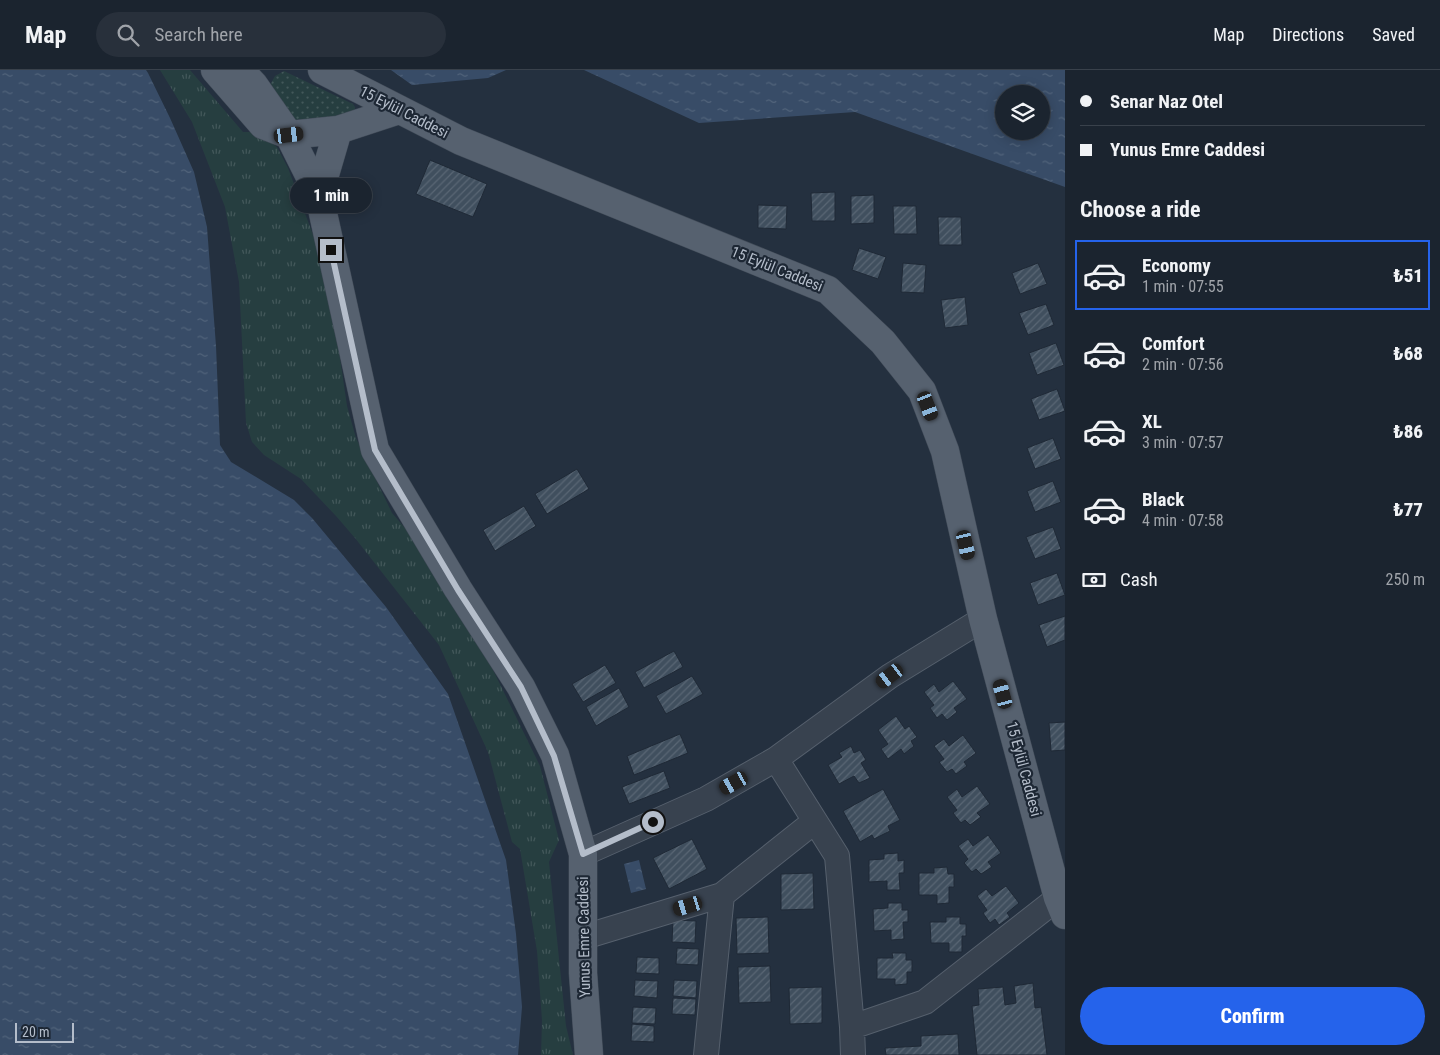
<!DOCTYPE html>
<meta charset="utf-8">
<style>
body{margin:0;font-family:"Roboto Condensed",sans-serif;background:#28303b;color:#f1f3f6;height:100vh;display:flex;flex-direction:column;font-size:19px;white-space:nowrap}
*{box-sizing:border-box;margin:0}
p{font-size:16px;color:#a0a4aa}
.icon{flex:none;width:28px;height:28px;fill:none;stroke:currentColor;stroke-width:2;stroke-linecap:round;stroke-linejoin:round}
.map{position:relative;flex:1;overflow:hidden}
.details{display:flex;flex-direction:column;background:#1b242f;width:375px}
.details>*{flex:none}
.banner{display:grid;align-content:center;height:110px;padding:0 15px;background:#1b242f}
.tools{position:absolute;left:995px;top:15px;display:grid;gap:10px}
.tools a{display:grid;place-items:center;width:55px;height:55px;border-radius:50%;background:#1b242f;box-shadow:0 2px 12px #0003,0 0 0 1px #39414b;font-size:25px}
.scale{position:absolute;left:15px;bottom:12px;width:59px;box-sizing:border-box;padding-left:5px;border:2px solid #b4bdca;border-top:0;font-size:14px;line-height:18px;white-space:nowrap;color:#b4bdca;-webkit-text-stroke:4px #1d2734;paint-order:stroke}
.end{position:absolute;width:22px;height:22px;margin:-11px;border:6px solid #b4bdca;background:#111;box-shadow:0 0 0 2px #111}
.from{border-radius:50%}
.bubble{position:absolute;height:35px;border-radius:18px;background:#1b242f;box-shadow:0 2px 12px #0003,0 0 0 1px #39414b;font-size:16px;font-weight:800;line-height:35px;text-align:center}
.car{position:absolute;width:15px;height:30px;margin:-15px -8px;border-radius:6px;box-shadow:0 0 4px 1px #0007;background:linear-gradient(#222 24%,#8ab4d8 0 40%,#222 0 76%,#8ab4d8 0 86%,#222 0)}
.banner b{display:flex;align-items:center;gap:18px;height:48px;font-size:19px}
.banner b+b{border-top:1px solid #39414b}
.banner i{width:12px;height:12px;background:#f1f3f6}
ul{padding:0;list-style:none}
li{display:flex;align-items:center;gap:15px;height:70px;margin:0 10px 8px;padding:0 5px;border:2px solid transparent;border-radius:0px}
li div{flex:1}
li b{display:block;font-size:19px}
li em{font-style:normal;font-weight:800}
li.selected{border-color:#2563eb}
li>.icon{width:45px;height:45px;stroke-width:1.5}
h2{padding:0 15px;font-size:22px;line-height:60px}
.pay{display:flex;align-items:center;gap:12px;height:55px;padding:0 15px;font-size:19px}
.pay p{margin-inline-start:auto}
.primary-button{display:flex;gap:10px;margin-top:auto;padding:10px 15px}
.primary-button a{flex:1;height:58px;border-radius:30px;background:#2563eb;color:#fff;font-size:20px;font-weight:800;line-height:58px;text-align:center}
header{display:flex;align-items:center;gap:30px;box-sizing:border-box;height:70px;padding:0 25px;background:#1b242f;border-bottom:1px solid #39414b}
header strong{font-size:24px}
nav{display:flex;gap:28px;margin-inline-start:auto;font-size:18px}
.search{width:350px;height:45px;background:#28303b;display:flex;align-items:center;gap:12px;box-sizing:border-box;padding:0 18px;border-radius:28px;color:#a0a4aa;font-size:19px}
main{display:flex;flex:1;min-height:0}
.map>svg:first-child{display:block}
.grass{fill:url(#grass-dots)}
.park{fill:url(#park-tufts)}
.water{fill:url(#water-ripples);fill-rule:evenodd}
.building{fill:url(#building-hatch);stroke:#1f2936}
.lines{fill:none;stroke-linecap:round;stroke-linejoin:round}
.street-casing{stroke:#56606d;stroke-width:26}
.primary-casing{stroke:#414b58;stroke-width:29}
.street{stroke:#38424f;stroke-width:24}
.primary{stroke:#56616f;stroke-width:28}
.route{stroke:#b4bdca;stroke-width:6}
.labels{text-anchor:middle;stroke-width:4.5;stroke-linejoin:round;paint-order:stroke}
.street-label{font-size:15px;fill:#b4bdca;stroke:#1d2734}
</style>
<header>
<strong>Map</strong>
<div class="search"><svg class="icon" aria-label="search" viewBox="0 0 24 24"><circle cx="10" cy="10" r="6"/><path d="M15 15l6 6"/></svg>Search here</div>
<nav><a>Map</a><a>Directions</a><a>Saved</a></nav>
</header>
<main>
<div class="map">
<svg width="1065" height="985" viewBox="0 0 1065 985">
<defs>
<pattern id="grass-dots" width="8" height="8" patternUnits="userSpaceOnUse" patternTransform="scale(1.25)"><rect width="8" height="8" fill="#263e40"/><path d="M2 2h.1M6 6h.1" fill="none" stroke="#43585a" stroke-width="1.8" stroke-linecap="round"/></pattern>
<pattern id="park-tufts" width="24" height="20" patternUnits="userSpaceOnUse" patternTransform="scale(1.25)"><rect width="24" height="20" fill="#263e40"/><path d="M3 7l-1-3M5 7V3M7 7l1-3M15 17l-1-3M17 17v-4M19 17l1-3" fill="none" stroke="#43585a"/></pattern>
<pattern id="water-ripples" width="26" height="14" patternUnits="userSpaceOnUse" patternTransform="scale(1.25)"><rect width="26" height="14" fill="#384c67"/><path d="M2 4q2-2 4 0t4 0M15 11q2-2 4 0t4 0" fill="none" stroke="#52647b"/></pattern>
<pattern id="building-hatch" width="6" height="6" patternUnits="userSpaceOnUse" patternTransform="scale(1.25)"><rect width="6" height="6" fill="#404f5e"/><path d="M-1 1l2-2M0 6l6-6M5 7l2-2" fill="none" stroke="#596674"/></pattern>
</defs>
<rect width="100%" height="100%" fill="#24303f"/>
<path class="grass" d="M 284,1 L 353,34 L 355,37 L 355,43 L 294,55 L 270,15 L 275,6 Z"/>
<path class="park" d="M 160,0 L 190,0 L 243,62 L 253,62 L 262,65 L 277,77 L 288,98 L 318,178 L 333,240 L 347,336 L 356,368 L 392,443 L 458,519 L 494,602 L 540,696 L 559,770 L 549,792 L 566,956 L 573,985 L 541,985 L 542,950 L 537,881 L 520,779 L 512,772 L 488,682 L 439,575 L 355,468 L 336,446 L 301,409 L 264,385 L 252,372 L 246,353 L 239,212 L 225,137 L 192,52 Z"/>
<path class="water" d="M 0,0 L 146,0 L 148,3 L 170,48 L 194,102 L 207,157 L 216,276 L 220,375 L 231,392 L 294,430 L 312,448 L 386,537 L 448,624 L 506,790 L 516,864 L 522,937 L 518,985 L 0,985 Z
M 391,0 L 506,0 L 488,8 L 412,15 Z
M 584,0 L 1065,0 L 1065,117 L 855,42 L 699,53 ZM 1004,24 L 1041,24 L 1041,61 L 1004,61 Z
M 639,790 L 646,819 L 631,823 L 624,794 Z"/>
<path class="building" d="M 430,90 L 487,114 L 473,147 L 416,124 Z
M 835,122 L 835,151 L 812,151 L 811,123 Z
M 874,125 L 874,153 L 851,154 L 851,126 Z
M 758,135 L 787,136 L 786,159 L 758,158 Z
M 893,136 L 916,136 L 917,164 L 894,164 Z
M 938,147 L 961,147 L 962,175 L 939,175 Z
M 859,178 L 886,187 L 878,209 L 852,200 Z
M 903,193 L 926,195 L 924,223 L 901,222 Z
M 1038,193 L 1047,214 L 1020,224 L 1012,203 Z
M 965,227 L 968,255 L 945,258 L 941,230 Z
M 1046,234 L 1054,255 L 1028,265 L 1019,243 Z
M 1056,273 L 1064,295 L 1037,305 L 1029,283 Z
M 1057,319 L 1065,341 L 1039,350 L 1031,329 Z
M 1053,368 L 1061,389 L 1035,399 L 1027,378 Z
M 577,399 L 589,419 L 547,444 L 535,424 Z
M 1053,411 L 1061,432 L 1035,442 L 1027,421 Z
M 524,436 L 536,456 L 495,481 L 483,460 Z
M 1053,457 L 1061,479 L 1035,489 L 1026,467 Z
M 1057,503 L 1065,525 L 1038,535 L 1030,513 Z
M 1065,546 L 1065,570 L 1047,577 L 1039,555 Z
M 674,581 L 683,597 L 644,618 L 635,602 Z
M 605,595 L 616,613 L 583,632 L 572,614 Z
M 692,606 L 703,624 L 666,644 L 656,626 Z
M 953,611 L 967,629 L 954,638 L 957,642 L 947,650 L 942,644 L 937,648 L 930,638 L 934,635 L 924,622 L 934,614 L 939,622 Z
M 619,618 L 629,637 L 596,656 L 586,637 Z
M 896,646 L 905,659 L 909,656 L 917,667 L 911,671 L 914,676 L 904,684 L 901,679 L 888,689 L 881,679 L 888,674 L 878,660 Z
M 1065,652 L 1065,680 L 1051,681 L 1049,653 Z
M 680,664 L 688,683 L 634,705 L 627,686 Z
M 963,665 L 976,683 L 964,692 L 967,696 L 956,704 L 952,699 L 947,702 L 939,692 L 944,689 L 934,676 L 944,669 L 949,676 Z
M 851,676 L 854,683 L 860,680 L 866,690 L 861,693 L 870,708 L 859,713 L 854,706 L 839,714 L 828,695 L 842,687 L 839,683 Z
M 664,701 L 670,718 L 629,734 L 622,717 Z
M 977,716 L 990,734 L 977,743 L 981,747 L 970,755 L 965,750 L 961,753 L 953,743 L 957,740 L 947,727 L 957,719 L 962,727 Z
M 883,719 L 900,750 L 888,756 L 890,761 L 874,769 L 872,765 L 860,772 L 843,741 Z
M 988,765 L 1001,783 L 988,792 L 992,797 L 981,804 L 976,799 L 972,802 L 964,793 L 968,789 L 958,776 L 968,769 L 973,776 Z
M 692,769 L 707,799 L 669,819 L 653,788 Z
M 898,783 L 898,791 L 904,790 L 904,803 L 899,803 L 900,820 L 887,820 L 887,811 L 869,812 L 869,790 L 884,789 L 884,784 Z
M 947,797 L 948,804 L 954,804 L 954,817 L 949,817 L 949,833 L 937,834 L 937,825 L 919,825 L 919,803 L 934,803 L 934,798 Z
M 813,803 L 814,839 L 781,840 L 781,804 Z
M 1006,816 L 1019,833 L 1007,843 L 1010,847 L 999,855 L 995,849 L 990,853 L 983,843 L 987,840 L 977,826 L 986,819 L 992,826 Z
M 888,833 L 902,833 L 902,840 L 908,840 L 908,852 L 903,852 L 904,869 L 891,870 L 891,860 L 874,861 L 873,839 L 888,838 Z
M 768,847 L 769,883 L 737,884 L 736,848 Z
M 946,847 L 960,847 L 960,854 L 966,854 L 966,866 L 962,866 L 962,882 L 949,882 L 949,873 L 931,873 L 930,852 L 946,852 Z
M 673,850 L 696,851 L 695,873 L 672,872 Z
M 677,878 L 699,879 L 698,895 L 676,894 Z
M 892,883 L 906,883 L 906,890 L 912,890 L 912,902 L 907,902 L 907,914 L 895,915 L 895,909 L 877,909 L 877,888 L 893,888 Z
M 637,887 L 659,888 L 659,904 L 636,903 Z
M 770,896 L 771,932 L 739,933 L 738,897 Z
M 635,910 L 658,911 L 657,928 L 634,926 Z
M 674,910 L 697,911 L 696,928 L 673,926 Z
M 1033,913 L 1035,938 L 1041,937 L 1047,985 L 977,985 L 972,936 L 979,935 L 978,919 L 1003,917 L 1005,935 L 1016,933 L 1014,916 Z
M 822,917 L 822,953 L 790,954 L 789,918 Z
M 673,928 L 696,929 L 695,945 L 672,944 Z
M 633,937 L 656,938 L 655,954 L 632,953 Z
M 632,954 L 654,956 L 654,972 L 631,971 Z
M 958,964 L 959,985 L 886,985 L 885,978 L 921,976 L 921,966 Z"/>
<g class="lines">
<g class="street-casing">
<path id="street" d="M 776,689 L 837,786 L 852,957 L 853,985
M 583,784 L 706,729 L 776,689 L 890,606 L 983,549
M 584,867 L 722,825 L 815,751
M 852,957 L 925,932 L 1058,828
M 706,985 L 722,825"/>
</g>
<g class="primary-casing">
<path id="primary" d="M 215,0 L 263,55 L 289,65 L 338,60 L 399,40
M 240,0 L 254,15 L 289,65 L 319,125 L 375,380 L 458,519 L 521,617 L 555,685 L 583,784 L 583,903 L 589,985
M 322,0 L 461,71 L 828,220 L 883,272 L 922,321 L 945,381 L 983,549 L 1058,828 L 1065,845
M 319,125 L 338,60"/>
</g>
<use href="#street" class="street"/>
<use href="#primary" class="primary"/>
</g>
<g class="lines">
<path class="route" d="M 331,180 L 375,380 L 458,520 L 521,617 L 554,686 L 583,784 L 653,752"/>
</g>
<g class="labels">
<g class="street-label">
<text transform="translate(404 42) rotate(27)" y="5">15 Eylül Caddesi</text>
<text transform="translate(777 199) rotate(22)" y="5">15 Eylül Caddesi</text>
<text transform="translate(1024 699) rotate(75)" y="5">15 Eylül Caddesi</text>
<text transform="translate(584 867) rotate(-91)" y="5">Yunus Emre Caddesi</text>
</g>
</g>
</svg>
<div class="tools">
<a><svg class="icon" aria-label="layers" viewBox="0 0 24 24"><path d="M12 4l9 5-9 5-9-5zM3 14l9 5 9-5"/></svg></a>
</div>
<div class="scale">20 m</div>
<i class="end from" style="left:653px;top:752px"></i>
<i class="end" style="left:331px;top:180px"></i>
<div class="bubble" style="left:290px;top:108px;width:82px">1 min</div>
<i class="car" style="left:289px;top:65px;rotate:83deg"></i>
<i class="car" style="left:928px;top:336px;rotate:159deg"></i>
<i class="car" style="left:966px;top:475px;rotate:167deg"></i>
<i class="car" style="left:890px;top:606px;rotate:233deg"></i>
<i class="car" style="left:1003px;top:624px;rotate:345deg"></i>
<i class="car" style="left:734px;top:713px;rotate:241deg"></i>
<i class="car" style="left:688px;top:836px;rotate:253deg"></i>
</div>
<section class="details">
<div class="banner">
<b><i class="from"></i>Senar Naz Otel</b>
<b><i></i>Yunus Emre Caddesi</b>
</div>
<h2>Choose a ride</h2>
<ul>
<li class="selected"><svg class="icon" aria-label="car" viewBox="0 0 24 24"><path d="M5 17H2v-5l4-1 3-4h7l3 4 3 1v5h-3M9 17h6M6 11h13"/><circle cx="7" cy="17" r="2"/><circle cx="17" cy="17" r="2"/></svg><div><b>Economy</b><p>1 min · 07:55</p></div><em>₺51</em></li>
<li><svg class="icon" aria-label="car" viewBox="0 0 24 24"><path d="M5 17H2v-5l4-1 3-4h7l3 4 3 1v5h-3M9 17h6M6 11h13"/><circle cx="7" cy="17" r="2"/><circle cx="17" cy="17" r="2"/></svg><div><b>Comfort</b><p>2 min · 07:56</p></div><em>₺68</em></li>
<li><svg class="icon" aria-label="car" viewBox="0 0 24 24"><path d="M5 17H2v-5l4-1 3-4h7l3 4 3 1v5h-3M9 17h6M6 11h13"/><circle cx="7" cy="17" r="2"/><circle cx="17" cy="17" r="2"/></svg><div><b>XL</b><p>3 min · 07:57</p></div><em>₺86</em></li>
<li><svg class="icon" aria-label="car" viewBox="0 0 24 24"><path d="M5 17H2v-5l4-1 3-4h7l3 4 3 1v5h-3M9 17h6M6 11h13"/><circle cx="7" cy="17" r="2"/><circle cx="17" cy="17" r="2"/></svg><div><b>Black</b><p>4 min · 07:58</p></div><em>₺77</em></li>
</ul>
<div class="pay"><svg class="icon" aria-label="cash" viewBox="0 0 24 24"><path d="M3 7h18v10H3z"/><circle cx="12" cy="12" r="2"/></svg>Cash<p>250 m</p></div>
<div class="primary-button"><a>Confirm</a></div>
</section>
</main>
